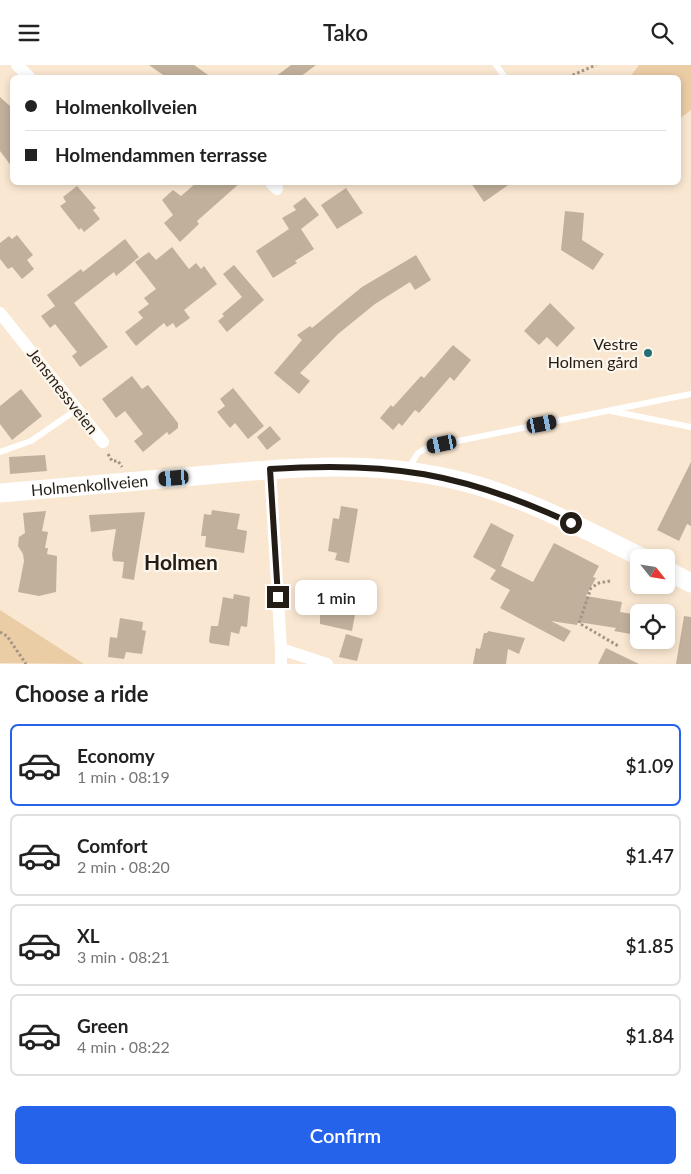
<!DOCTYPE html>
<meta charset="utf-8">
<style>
body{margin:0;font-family:Lato,sans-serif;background:#f6f6f6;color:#222;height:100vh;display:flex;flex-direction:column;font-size:19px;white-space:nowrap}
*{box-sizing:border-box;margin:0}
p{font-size:16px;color:#767676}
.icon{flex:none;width:28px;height:28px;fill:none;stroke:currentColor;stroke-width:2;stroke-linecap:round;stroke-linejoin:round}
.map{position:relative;height:599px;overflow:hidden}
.side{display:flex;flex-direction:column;background:#fff;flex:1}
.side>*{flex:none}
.hud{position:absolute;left:10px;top:10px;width:671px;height:110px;border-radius:8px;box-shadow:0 2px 8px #0003;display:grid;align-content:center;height:110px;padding:0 15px;background:#fff}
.needle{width:32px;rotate:120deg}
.tools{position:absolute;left:630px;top:484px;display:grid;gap:10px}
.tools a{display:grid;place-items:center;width:45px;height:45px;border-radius:8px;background:#fff;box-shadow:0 2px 8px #0003;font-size:25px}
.end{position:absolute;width:22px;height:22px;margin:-11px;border:6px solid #241d15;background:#fff;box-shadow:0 0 0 2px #fff}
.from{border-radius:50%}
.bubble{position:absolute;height:35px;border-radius:8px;background:#fff;box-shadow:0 2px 8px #0003;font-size:16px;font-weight:600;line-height:35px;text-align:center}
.car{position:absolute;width:15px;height:30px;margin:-15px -8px;border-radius:6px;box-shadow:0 0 4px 1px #0007;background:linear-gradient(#222 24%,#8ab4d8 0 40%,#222 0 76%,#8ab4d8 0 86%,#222 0)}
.hud b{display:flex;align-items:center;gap:18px;height:48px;font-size:19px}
.hud b+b{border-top:1px solid #e0e0e0}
.hud i{width:12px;height:12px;background:#222}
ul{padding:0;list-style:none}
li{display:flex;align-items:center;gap:15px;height:82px;margin:0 10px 8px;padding:0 5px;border:2px solid #e0e0e0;border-radius:8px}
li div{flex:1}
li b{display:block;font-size:19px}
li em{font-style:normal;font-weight:600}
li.current{border-color:#2563eb}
li>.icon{width:45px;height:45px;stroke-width:1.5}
h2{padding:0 15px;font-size:22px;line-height:60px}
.primary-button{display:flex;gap:10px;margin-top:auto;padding:10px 15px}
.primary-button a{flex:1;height:58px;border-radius:8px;background:#2563eb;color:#fff;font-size:20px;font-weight:600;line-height:58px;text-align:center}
header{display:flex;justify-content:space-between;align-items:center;height:65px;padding:0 15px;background:#fff;font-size:22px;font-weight:600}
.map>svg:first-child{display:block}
.green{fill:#eacca5}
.building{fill:#c1b09b}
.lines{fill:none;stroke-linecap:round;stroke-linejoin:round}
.path{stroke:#a39585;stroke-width:3;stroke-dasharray:2.5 2.5;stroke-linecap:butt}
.lane{stroke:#fff;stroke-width:6}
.street{stroke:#fff;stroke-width:12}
.secondary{stroke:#fff;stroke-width:19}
.route{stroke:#241d15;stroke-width:6}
.poi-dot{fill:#256f77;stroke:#fdf6ed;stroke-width:2}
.labels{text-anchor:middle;stroke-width:4.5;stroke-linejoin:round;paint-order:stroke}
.poi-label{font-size:16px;fill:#241d15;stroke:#fdf6ed;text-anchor:end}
.street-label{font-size:16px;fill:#241d15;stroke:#fdf6ed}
.district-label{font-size:21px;font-weight:bold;fill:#241d15;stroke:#fdf6ed}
</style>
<header><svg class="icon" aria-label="menu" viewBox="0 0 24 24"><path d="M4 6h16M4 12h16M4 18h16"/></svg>Tako<svg class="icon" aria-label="search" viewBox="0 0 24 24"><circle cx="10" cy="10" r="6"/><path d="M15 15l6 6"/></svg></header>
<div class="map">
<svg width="691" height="599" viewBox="0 0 691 599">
<rect width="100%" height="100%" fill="#f9e7d1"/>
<path class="green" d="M 639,0 L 691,0 L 691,45 L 679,54 L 679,12 L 630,12 Z
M 0,545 L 84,599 L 0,598 Z"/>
<path class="building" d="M 149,0 L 194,0 L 211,12 L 166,12 Z
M 291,0 L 316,0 L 300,12 L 275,12 Z
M 0,32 L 12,43 L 12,102 L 0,86 Z
M 196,118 L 240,118 L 197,156 L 199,159 L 180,177 L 164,158 L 173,150 L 162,135 L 173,125 L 181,131 Z
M 471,118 L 511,118 L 484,137 Z
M 77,121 L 96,143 L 93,145 L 100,154 L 84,167 L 81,163 L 79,165 L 60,141 L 66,137 L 63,132 Z
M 346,123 L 363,148 L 337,164 L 321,140 Z
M 305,132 L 319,150 L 301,164 L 314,184 L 295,196 L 297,198 L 273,213 L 256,186 L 289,164 L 282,153 L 296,145 L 293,141 Z
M 565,146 L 584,148 L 582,175 L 604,189 L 593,205 L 561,185 Z
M 17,170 L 33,190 L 27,195 L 34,204 L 22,214 L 12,202 L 8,204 L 0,194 L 0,178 L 9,171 L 12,174 Z
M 125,174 L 139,192 L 116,211 L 114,207 L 74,238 L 108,282 L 80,302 L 72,291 L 77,287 L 55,259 L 50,263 L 41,251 L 55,241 L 47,230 L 81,204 L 83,207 Z
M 172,182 L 189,204 L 196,198 L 201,204 L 204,201 L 217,219 L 184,245 L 190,253 L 176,263 L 173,258 L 167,262 L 164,258 L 136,281 L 125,267 L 143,253 L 138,247 L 149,239 L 144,233 L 156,224 L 135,197 L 149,187 L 156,195 Z
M 416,190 L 431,215 L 415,225 L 410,217 L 375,239 L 338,269 L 300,308 L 310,316 L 299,329 L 274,308 L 302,275 L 297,270 L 310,261 L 312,263 L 362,222 Z
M 234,200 L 264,235 L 227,267 L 218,256 L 224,251 L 222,249 L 242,232 L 223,209 Z
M 550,238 L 575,263 L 557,282 L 547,272 L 539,280 L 524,266 Z
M 453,280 L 471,295 L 454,316 L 450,312 L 419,348 L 415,345 L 402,361 L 399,358 L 393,365 L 380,353 L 391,340 L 393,342 L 421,311 L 424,313 Z
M 132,311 L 142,324 L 148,320 L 178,358 L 178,363 L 169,370 L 167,367 L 143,387 L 134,376 L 143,369 L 125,346 L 116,353 L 102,334 Z
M 233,323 L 264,361 L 248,374 L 235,358 L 230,363 L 217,347 L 225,341 L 220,334 Z
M 21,324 L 42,351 L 12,375 L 0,359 L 0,341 Z
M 270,361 L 281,374 L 267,385 L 257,372 Z
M 45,390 L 47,406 L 10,409 L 9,392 Z
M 691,397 L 691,461 L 687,459 L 679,476 L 657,465 Z
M 341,441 L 358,444 L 349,498 L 335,495 L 337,488 L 328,486 L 333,453 L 339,454 Z
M 212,445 L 240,449 L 237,464 L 247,466 L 244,488 L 205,482 L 206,471 L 201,471 L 204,449 L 211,450 Z
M 46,446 L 42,466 L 48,467 L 45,483 L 48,483 L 47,489 L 57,491 L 56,527 L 39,531 L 18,527 L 24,496 L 23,489 L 18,481 L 19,472 L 25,468 L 23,448 Z
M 145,447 L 134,515 L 122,513 L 124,497 L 113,496 L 112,489 L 116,464 L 91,467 L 89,450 Z
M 491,458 L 514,470 L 501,501 L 533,517 L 554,478 L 599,501 L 593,512 L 596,513 L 586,531 L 622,537 L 620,547 L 639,550 L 636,570 L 614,566 L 616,563 L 578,557 L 577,560 L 551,556 L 571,566 L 564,577 L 500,543 L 510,525 L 490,514 L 496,505 L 473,492 Z
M 326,527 L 358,533 L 352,566 L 320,559 L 320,546 L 324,528 Z
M 234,529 L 250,532 L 247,562 L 241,561 L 239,569 L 231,567 L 229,581 L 210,578 L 209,576 L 211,561 L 218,561 L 223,532 L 233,534 Z
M 684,551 L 691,552 L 691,599 L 676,599 Z
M 120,553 L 143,557 L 142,565 L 146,566 L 142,589 L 126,587 L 124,594 L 108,592 L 110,572 L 117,573 Z
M 488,566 L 525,573 L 519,589 L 508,584 L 506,599 L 473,599 L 476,583 L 480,584 L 484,568 L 487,568 Z
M 346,569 L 363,574 L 357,596 L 339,592 Z
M 606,583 L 639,599 L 598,599 Z"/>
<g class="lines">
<path class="path" d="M 568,12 L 596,0
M 108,389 L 112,396 L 118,396 L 122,402
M 610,516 L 599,518 L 591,523 L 579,558 L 620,582
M 0,567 L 7,571 L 26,599"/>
<path class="lane" d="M 496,0 L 505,12
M 611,346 L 691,362
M 0,387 L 31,376 L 76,345
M 408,404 L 418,388 L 428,382 L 691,329"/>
<path class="street" d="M 17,0 L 29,12
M 271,118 L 277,124
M 0,248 L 103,377
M 270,404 L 281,584 L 327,599
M 281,584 L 281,599"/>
<g class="secondary">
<path id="s1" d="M 0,428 C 65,422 131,417 196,411 C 283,403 367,394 452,414 C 519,429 580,462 641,492"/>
<path d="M 666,505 L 691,518"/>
</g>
</g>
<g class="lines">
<path class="route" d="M 278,532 L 270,404 C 388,396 463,408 571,458"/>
</g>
<circle class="poi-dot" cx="648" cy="288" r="5"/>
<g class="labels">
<g class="poi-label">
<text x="638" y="285">Vestre<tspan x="638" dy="18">Holmen gård</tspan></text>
</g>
<g class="street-label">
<text transform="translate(63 326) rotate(52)" y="6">Jensmessveien</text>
<text dy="6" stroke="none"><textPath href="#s1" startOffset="90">Holmenkollveien</textPath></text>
</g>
<g class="district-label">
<text x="181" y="505">Holmen</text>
</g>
</g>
</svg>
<div class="tools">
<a><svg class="needle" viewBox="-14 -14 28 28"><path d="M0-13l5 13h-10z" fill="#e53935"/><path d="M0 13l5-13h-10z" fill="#767676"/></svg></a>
<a><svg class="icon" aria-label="locate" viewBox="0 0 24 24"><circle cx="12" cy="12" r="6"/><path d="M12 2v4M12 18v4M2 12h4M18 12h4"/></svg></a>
</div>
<i class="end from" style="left:571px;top:458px"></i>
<i class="end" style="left:278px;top:532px"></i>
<div class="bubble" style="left:295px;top:515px;width:82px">1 min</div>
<i class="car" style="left:542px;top:359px;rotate:79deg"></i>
<i class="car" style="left:442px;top:379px;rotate:258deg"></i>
<i class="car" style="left:174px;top:413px;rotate:265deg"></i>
<div class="hud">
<b><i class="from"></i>Holmenkollveien</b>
<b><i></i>Holmendammen terrasse</b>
</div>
</div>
<section class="side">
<h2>Choose a ride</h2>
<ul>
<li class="current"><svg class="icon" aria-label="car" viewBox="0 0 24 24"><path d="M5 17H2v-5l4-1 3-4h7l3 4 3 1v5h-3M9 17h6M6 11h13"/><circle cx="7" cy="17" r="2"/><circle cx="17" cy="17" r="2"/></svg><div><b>Economy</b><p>1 min · 08:19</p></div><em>$1.09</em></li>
<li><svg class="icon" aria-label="car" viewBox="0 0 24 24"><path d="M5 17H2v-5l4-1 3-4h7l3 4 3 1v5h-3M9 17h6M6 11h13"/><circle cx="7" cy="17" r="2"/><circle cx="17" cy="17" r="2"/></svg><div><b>Comfort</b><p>2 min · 08:20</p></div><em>$1.47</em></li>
<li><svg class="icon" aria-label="car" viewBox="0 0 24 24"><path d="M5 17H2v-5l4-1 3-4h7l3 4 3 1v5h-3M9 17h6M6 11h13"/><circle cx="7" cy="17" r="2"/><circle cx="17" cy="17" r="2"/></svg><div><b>XL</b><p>3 min · 08:21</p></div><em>$1.85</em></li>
<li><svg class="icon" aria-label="car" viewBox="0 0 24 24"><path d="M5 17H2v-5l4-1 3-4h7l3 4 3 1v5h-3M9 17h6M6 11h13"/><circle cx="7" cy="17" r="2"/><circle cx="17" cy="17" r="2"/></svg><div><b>Green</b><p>4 min · 08:22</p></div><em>$1.84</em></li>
</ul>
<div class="primary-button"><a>Confirm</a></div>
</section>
